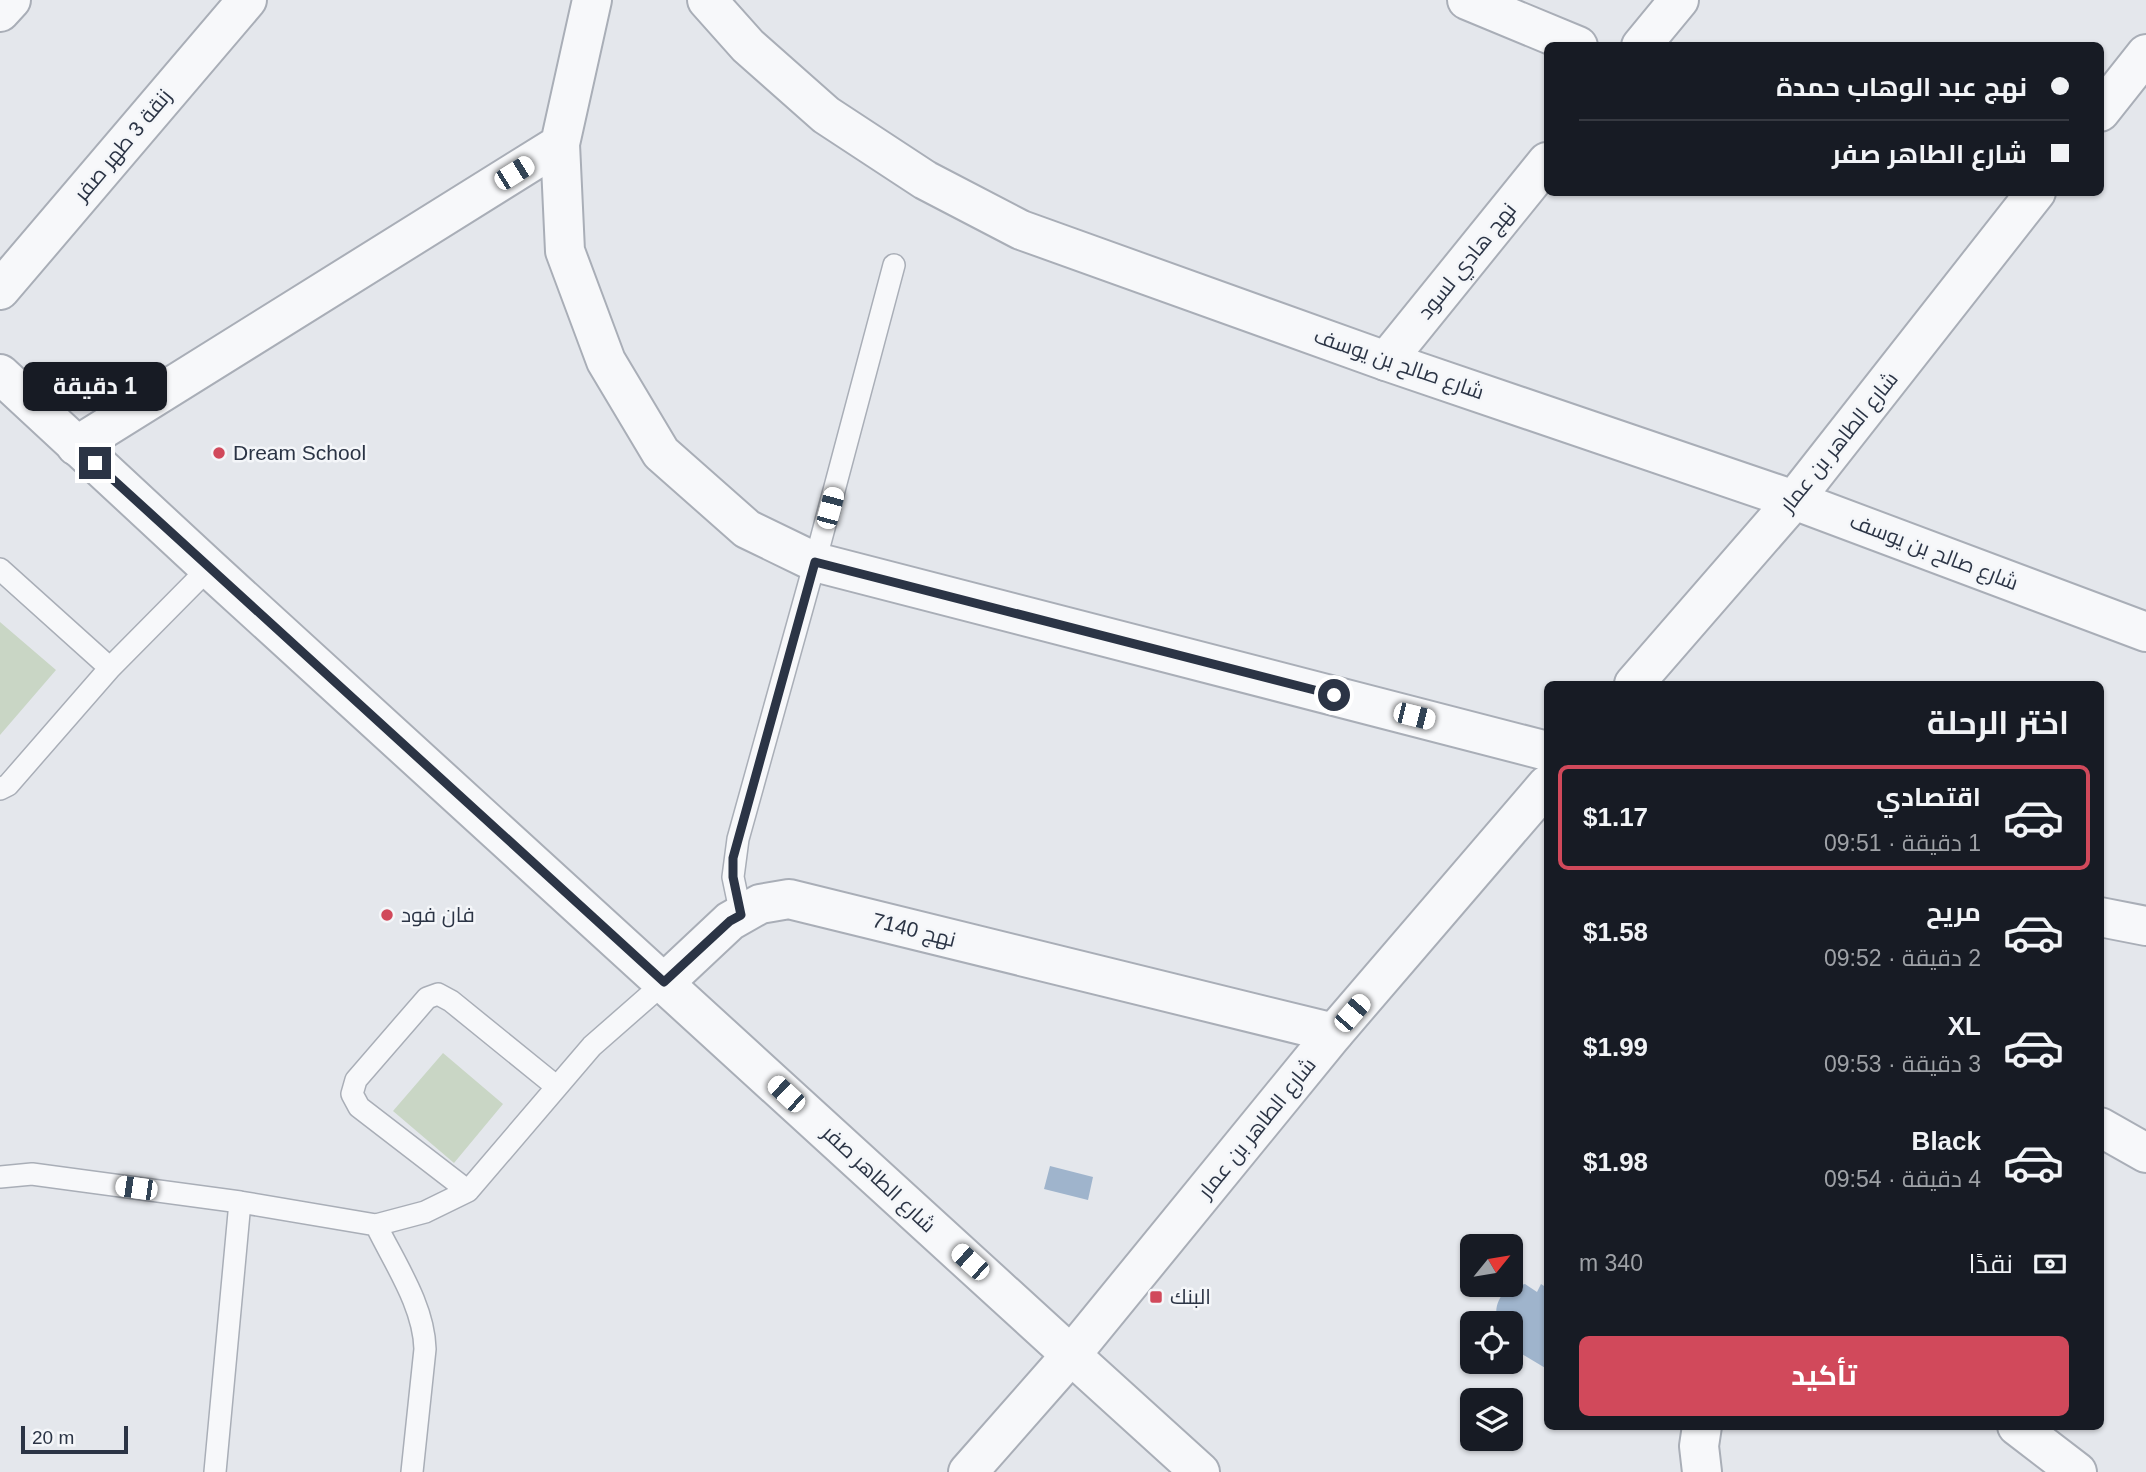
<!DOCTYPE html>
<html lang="ar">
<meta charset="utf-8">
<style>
body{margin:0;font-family:Arial,Cairo,sans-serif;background:#20242c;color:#f1f3f6;direction:rtl;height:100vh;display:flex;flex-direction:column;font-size:26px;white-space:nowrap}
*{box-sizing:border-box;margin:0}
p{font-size:23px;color:#9ea1a6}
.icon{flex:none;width:38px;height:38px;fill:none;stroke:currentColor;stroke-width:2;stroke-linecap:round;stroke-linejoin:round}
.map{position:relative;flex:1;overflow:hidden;direction:ltr}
.side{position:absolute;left:1544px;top:681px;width:560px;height:749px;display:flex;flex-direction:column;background:#171b24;border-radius:10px;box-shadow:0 2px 5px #0004;direction:rtl}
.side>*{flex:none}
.top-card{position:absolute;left:1544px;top:42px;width:560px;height:154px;border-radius:10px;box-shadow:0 2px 5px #0004;direction:rtl;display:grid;align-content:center;height:154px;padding:0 35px;background:#171b24}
.needle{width:46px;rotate:60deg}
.controls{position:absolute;left:1460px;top:1234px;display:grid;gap:14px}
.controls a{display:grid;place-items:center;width:63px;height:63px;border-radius:10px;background:#171b24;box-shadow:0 2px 5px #0004;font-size:35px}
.scale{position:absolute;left:21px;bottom:18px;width:107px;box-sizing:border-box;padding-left:7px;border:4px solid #2b3445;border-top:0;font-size:19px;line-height:24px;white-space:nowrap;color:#2b3445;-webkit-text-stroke:5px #f4f6f9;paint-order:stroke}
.end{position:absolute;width:32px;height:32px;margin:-16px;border:9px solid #2b3445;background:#fff;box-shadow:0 0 0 4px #fff}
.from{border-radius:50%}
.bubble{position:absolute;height:49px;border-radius:10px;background:#171b24;box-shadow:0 2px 5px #0004;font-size:23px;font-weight:700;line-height:49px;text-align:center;direction:rtl}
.car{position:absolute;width:21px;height:42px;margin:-21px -10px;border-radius:9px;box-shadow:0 0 5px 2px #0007;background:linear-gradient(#fff 24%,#345 0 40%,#fff 0 76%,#345 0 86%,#fff 0)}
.top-card b{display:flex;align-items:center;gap:24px;height:66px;font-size:26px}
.top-card b+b{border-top:2px solid #363941}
.top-card i{width:18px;height:18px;background:#f1f3f6}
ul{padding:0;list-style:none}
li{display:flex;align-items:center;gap:21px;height:105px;margin:0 14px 10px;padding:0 21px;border:4px solid transparent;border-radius:10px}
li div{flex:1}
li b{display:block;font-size:26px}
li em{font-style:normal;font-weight:700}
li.active{border-color:#d1495b}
li>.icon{width:63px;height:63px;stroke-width:1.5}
h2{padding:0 35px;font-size:32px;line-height:84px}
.pay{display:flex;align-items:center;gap:18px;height:77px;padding:0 35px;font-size:26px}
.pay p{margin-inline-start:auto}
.button{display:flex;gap:14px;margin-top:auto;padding:14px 35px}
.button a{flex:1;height:80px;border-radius:10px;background:#d1495b;color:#fff;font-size:28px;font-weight:700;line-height:80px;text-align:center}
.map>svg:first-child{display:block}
.green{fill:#c9d6c5}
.water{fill:#9fb4cc}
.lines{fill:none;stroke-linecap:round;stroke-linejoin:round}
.service-casing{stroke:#a9aeb7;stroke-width:24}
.minor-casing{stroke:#a9aeb7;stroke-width:42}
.tertiary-casing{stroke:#a9aeb7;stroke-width:42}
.service{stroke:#f7f8fa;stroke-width:21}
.minor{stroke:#f7f8fa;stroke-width:38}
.tertiary{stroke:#f7f8fa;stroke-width:38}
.route{stroke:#2b3445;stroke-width:9}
.poi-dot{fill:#d1495b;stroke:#f4f6f9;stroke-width:2.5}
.labels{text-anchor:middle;stroke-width:5;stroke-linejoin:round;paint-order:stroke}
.street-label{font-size:21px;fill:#2b3445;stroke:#f4f6f9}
.poi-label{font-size:21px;fill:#2b3445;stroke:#f4f6f9;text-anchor:start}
</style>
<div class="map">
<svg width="2146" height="1472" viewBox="0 0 2146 1472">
<rect width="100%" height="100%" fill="#e4e7ec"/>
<path class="green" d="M 0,622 L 56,670 L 0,735 Z
M 443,1053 L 503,1104 L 454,1163 L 393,1111 Z"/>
<path class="water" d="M 1050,1166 L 1093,1177 L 1088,1200 L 1044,1189 Z
M 1525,1284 L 1537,1292 L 1541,1284 L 1547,1288 L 1547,1369 L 1510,1347 L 1510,1323 L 1498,1323 C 1494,1309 1497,1301 1506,1289 Z"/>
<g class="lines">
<g class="service-casing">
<path id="service" d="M 0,569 L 110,668
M 0,789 L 8,785 L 110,668 L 209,568
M 741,915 L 733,877 L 738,839 L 815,562 L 894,265
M 0,1177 L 32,1174 L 240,1202
M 468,1191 L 359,1107 L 352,1094 L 356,1080 L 427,998 L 438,994 L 451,1001 L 557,1087
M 376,1225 C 395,1264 424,1306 425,1349 L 412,1472
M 215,1472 L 240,1202 L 376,1225 L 425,1212 L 468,1191 L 592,1046 L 665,982"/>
</g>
<g class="minor-casing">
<path id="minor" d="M 592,0 L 560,144 L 565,251 L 606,361 L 661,453 L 747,529 L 815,562 L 1547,751
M 1467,0 L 1578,46
M 0,12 L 11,0
M 1641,46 L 1679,0
M 0,290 L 247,0
M 1386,361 L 1547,162
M 76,446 L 560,144
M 2100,917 L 2146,926
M 665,982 L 730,921 L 760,904 L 789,899 L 1334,1033
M 2100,1127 L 2146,1153
M 1071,1355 L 1200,1472
M 2017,1426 L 2077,1472
M 1702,1472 L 1699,1446 L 1702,1426"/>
</g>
<g class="tertiary-casing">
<path id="tertiary" d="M 707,0 L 748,46 L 826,115 L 925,180 L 1021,230 L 1386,361 L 1794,500 L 2146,632
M 2100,112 L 2146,54
M 0,374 L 209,568 L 1071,1355
M 1634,684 L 1794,500 L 2036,192
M 968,1472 L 1071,1355 L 1334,1033 L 1547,785"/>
</g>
<use href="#service" class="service"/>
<use href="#minor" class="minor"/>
<use href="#tertiary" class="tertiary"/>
</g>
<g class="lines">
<path class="route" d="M 95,463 L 664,982 L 730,921 L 741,915 L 733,877 L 733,858 L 815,562 L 1334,695"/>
</g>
<g class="poi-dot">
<circle cx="219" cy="453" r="7"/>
<circle cx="387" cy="915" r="7"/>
<rect x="1149" y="1290" width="14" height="14" rx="3.5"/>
</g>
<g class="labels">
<g class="street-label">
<text transform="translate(123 145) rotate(-50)" y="7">زنقة 3 طهر صفر</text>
<text transform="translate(1467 261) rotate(-51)" y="7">نهج هادي لسود</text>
<text transform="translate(1399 364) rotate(19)" y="7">شارع صالح بن يوسف</text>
<text transform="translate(1839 442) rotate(-51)" y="7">شارع الطاهر بن عمار</text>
<text transform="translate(1934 552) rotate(21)" y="7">شارع صالح بن يوسف</text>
<text transform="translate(914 930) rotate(14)" y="7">نهج 7140</text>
<text transform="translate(1257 1128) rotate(-51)" y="7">شارع الطاهر بن عمار</text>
<text transform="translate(879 1179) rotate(43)" y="7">شارع الطاهر صفر</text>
</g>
<g class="poi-label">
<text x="233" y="460">Dream School</text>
<text x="401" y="922">فان فود</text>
<text x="1170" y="1304">البنك</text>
</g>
</g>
</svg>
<div class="controls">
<a><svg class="needle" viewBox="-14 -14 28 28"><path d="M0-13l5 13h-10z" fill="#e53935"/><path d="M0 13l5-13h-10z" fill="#9ea1a6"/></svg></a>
<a><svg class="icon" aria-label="locate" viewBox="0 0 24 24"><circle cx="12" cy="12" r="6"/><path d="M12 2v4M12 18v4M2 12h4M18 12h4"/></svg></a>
<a><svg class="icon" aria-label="layers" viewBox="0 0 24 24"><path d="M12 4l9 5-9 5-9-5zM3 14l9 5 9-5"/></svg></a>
</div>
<div class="scale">20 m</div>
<i class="end from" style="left:1334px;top:695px"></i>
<i class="end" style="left:95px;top:463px"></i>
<div class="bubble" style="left:23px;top:362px;width:144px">1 دقيقة</div>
<i class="car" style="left:514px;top:173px;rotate:58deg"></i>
<i class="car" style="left:830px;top:508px;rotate:15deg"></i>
<i class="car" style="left:1414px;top:716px;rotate:104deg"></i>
<i class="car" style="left:1352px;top:1013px;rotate:41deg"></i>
<i class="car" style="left:786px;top:1094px;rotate:313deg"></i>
<i class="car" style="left:136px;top:1188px;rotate:278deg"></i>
<i class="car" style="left:970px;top:1262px;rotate:312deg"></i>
<div class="top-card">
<b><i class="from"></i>نهج عبد الوهاب حمدة</b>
<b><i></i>شارع الطاهر صفر</b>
</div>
<section class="side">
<h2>اختر الرحلة</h2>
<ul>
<li class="active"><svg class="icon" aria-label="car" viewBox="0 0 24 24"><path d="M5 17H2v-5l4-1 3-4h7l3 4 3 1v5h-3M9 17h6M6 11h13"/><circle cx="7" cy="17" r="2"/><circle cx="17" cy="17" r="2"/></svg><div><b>اقتصادي</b><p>1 دقيقة · 09:51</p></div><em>$1.17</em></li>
<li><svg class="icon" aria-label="car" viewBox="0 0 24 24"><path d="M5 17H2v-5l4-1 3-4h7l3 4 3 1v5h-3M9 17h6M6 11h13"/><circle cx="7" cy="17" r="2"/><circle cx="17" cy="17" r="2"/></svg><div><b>مريح</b><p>2 دقيقة · 09:52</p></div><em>$1.58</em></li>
<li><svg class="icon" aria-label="car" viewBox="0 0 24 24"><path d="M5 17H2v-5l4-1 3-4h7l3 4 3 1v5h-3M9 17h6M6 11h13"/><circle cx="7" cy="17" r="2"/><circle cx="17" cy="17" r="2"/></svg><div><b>XL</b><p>3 دقيقة · 09:53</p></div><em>$1.99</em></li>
<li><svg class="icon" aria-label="car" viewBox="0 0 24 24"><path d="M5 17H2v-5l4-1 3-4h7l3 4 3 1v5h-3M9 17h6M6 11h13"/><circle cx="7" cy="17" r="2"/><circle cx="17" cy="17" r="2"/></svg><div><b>Black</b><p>4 دقيقة · 09:54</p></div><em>$1.98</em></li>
</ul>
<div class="pay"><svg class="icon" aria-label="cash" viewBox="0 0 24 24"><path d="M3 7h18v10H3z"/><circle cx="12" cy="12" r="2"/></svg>نقدًا<p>340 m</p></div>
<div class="button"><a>تأكيد</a></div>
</section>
</div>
